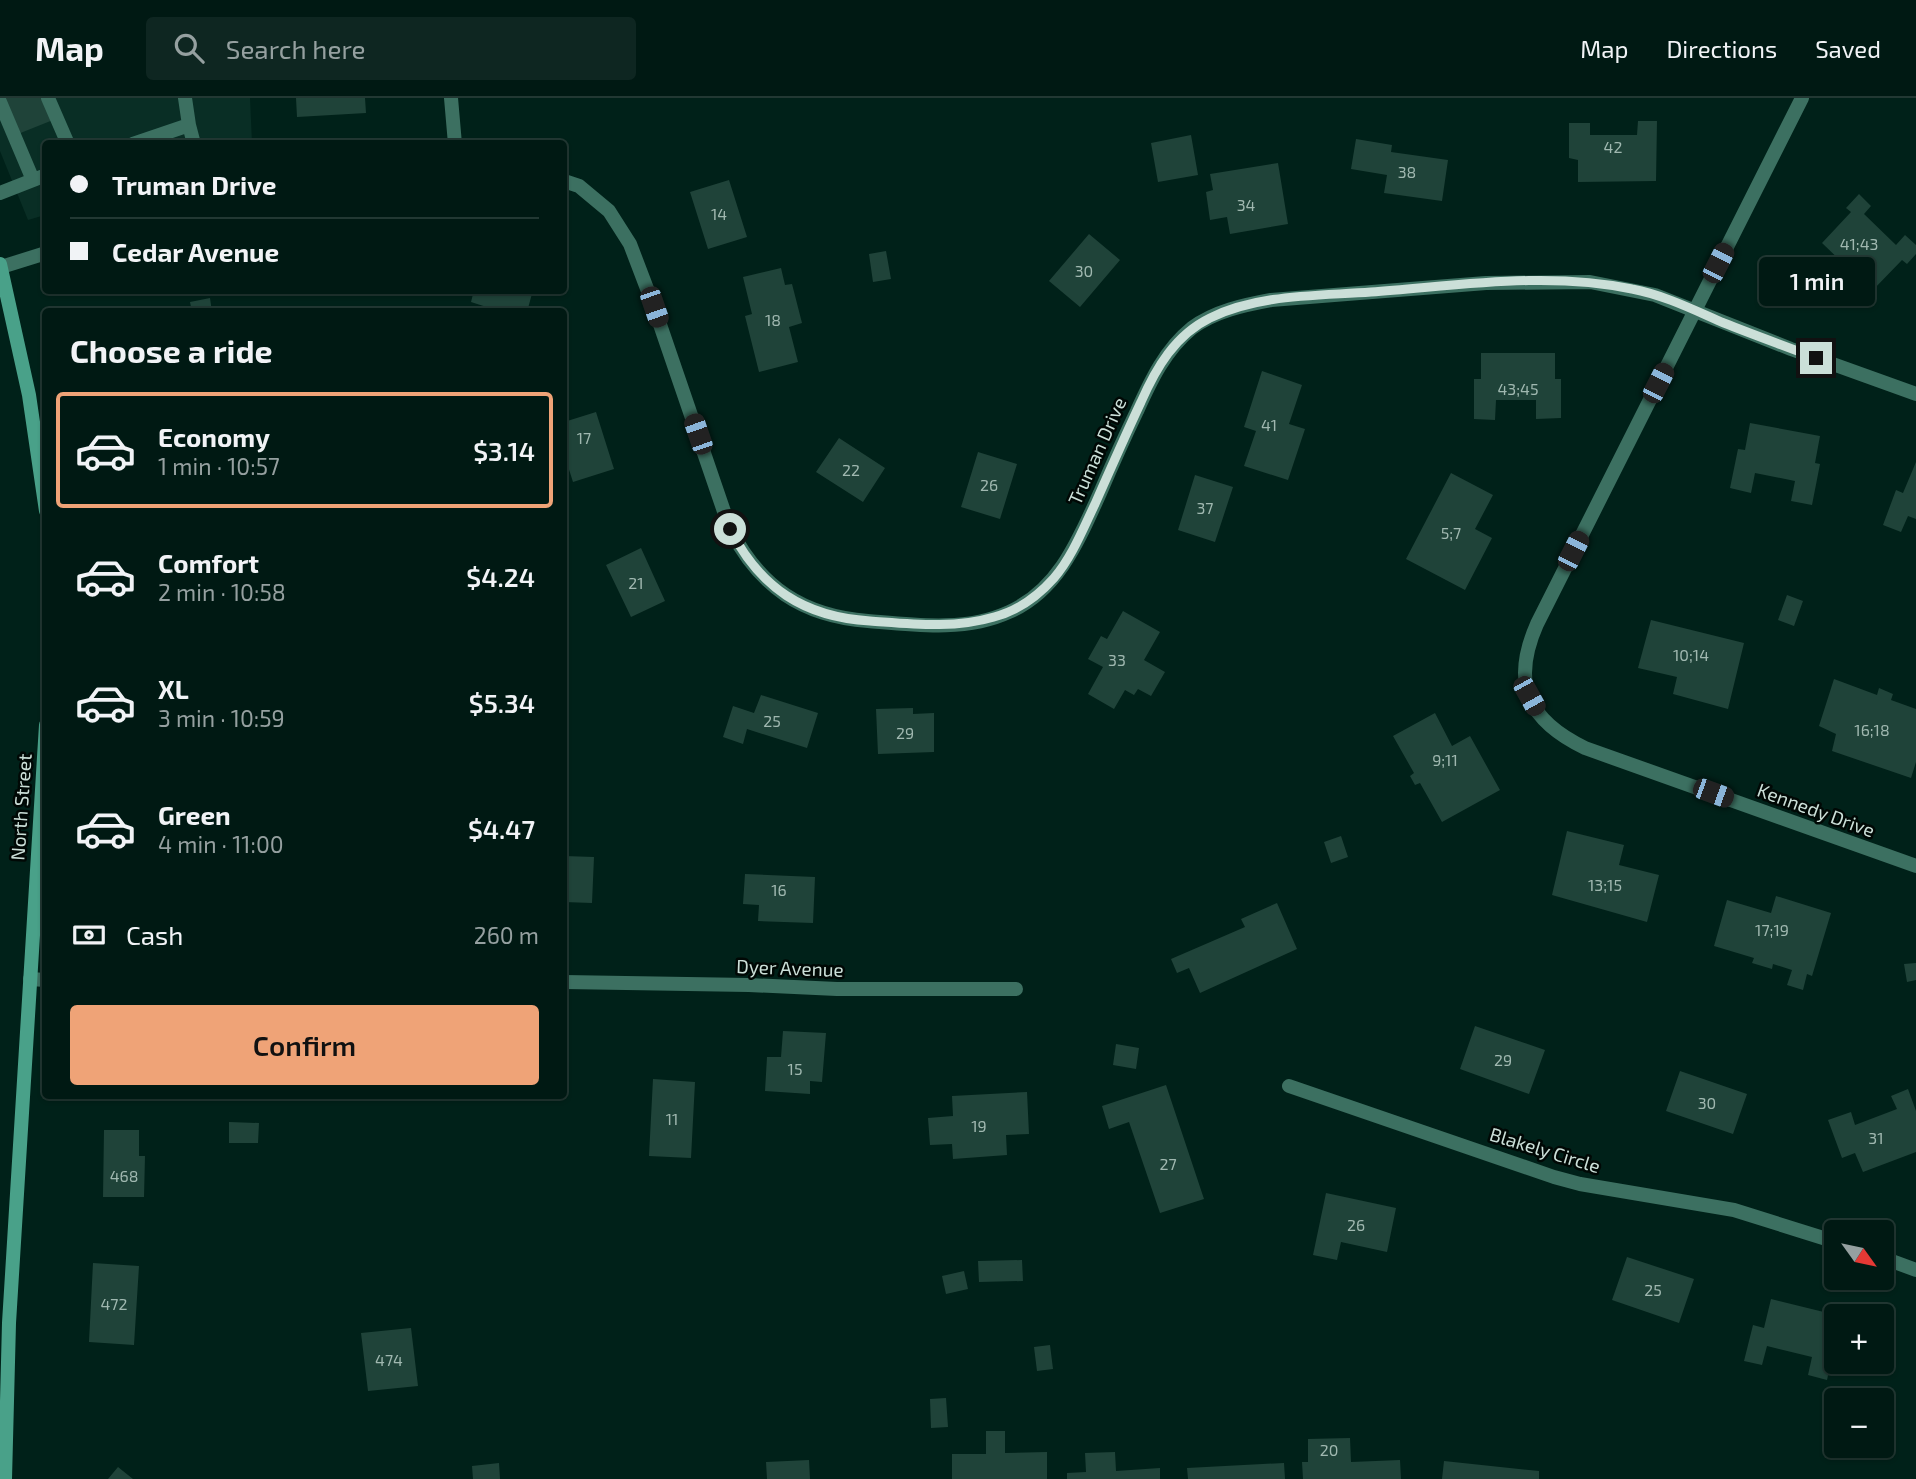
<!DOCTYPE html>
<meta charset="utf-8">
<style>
body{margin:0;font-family:"Exo 2",sans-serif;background:#0e2621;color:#f1f3f6;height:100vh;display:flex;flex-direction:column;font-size:26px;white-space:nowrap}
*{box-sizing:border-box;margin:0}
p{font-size:23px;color:#95a0a0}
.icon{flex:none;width:38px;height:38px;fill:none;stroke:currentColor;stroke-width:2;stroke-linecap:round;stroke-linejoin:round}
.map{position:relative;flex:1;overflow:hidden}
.side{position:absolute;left:42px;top:210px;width:525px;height:791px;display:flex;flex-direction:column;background:#001913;border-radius:7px;box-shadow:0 2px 5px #0004,0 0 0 2px #223833}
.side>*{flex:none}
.banner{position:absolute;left:42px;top:42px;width:525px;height:154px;border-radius:7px;box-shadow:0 2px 5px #0004,0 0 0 2px #223833;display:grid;align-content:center;height:154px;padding:0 28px;background:#001913}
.needle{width:46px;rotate:123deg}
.controls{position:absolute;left:1824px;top:1122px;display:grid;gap:14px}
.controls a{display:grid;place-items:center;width:70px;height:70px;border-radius:7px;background:#001913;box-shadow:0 2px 5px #0004,0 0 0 2px #223833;font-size:35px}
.end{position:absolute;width:32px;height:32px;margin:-16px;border:9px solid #cbdfd8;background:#111;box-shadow:0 0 0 4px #111}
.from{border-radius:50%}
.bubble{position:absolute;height:49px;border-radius:7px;background:#001913;box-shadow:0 2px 5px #0004,0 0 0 2px #223833;font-size:23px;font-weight:600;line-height:49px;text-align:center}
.car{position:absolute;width:21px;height:42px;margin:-21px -10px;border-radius:9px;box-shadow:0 0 5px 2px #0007;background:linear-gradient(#222 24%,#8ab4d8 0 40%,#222 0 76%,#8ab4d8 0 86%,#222 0)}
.banner b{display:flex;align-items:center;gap:24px;height:66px;font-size:26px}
.banner b+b{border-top:2px solid #223833}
.banner i{width:18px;height:18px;background:#f1f3f6}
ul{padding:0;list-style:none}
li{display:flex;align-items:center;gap:21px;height:116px;margin:0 14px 10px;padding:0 14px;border:4px solid transparent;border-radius:7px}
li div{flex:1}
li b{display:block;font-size:26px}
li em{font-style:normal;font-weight:600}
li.current{border-color:#efa377}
li>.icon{width:63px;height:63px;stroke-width:1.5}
h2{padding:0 28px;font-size:32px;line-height:84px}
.pay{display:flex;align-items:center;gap:18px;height:77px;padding:0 28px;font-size:26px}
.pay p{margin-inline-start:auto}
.action{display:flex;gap:14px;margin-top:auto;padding:14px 28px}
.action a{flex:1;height:80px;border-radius:7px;background:#efa377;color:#111;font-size:28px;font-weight:600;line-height:80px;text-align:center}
header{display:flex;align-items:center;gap:42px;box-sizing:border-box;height:98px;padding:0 35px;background:#001913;border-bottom:2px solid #223833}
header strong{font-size:33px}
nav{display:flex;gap:38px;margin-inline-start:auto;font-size:24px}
.search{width:490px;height:63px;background:#0e2621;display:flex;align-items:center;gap:18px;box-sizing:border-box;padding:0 24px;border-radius:7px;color:#95a0a0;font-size:26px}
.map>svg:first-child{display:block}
.built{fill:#092e25}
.building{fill:#1f4339}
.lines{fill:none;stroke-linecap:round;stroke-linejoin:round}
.service{stroke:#3c7061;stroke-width:14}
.minor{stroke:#3c7061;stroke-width:14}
.secondary{stroke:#49a189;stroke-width:14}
.route{stroke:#cbdfd8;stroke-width:9}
.labels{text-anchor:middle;stroke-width:5;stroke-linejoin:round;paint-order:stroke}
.number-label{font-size:16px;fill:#a0b8b0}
.street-label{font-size:19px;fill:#cbdfd8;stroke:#000805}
</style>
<header>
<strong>Map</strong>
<div class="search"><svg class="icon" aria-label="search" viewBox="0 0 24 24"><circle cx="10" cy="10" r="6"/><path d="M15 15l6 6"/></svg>Search here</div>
<nav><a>Map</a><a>Directions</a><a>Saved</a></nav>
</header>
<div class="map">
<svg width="1916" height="1381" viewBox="0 0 1916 1381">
<rect width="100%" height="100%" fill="#002119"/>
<path class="built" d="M 0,0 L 250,0 L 252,45 L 46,46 L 45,117 L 28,122 L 0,53 Z"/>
<path class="building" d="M 2,0 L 44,0 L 53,22 L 18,36 Z
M 296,0 L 365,0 L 366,15 L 297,19 Z
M 1638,23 L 1657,23 L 1656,83 L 1578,84 L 1578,62 L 1569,60 L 1569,25 L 1590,25 L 1590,37 L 1637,37 Z
M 1191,37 L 1198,77 L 1158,84 L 1151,45 Z
M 1356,41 L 1392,47 L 1391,54 L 1448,62 L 1442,103 L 1384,95 L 1387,77 L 1351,71 Z
M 1278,65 L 1288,126 L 1230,136 L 1227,119 L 1210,122 L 1206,94 L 1213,92 L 1210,76 Z
M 729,82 L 747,139 L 708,151 L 690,94 Z
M 1859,96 L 1871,108 L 1864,116 L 1896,147 L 1905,137 L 1916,147 L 1916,156 L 1907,166 L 1902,162 L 1872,193 L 1822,145 L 1851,114 L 1846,110 Z
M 1089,136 L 1120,162 L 1080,209 L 1049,183 Z
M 886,153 L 891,181 L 873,184 L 869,156 Z
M 781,170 L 785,187 L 792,186 L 802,225 L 789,229 L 798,264 L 759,274 L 745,218 L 752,216 L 743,179 Z
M 474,192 L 533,192 L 527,214 L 502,214 L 471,204 Z
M 210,200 L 212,214 L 192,214 L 190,204 Z
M 1481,255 L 1555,255 L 1555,281 L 1561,281 L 1561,320 L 1536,321 L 1536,302 L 1496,302 L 1495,322 L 1474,321 L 1474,281 L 1481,281 Z
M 1262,273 L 1302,287 L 1289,326 L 1305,331 L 1288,382 L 1244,368 L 1256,333 L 1244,329 Z
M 596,314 L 614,371 L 573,384 L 564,356 L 564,324 Z
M 1750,325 L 1820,338 L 1815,365 L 1820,366 L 1812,407 L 1791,403 L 1795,383 L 1755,375 L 1751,395 L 1730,390 L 1738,351 L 1745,352 Z
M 839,340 L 885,370 L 863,404 L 816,374 Z
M 978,354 L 1017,366 L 1000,421 L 961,409 Z
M 1916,364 L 1916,421 L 1908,418 L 1901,434 L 1883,427 L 1896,392 L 1903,395 Z
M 1451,375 L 1493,397 L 1475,431 L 1492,440 L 1465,492 L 1406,461 Z
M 1195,377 L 1233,389 L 1215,444 L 1178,432 Z
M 641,450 L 665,503 L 631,519 L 606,467 Z
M 1787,497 L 1803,503 L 1794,528 L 1778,522 Z
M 1123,513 L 1160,534 L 1144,562 L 1165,574 L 1151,598 L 1138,591 L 1134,597 L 1125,592 L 1114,611 L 1088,596 L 1103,569 L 1088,561 L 1101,538 L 1107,541 Z
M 1651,522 L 1744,545 L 1728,611 L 1673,596 L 1677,579 L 1638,570 Z
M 1834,581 L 1877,597 L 1879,590 L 1893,596 L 1891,602 L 1916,611 L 1916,664 L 1911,680 L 1832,653 L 1836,636 L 1819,628 Z
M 761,597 L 818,615 L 807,650 L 747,631 L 743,646 L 723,639 L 733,608 L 754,615 Z
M 913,610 L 913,616 L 934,615 L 934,654 L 878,656 L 876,611 Z
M 1435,615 L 1452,648 L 1470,638 L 1500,692 L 1442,724 L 1420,685 L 1415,687 L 1410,678 L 1414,675 L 1393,638 Z
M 1567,733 L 1624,747 L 1619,767 L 1659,777 L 1647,824 L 1552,797 Z
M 1341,738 L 1348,759 L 1331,765 L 1324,744 Z
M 564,758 L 594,759 L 592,805 L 564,804 Z
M 745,776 L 815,779 L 813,825 L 758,823 L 759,807 L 743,806 Z
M 1776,798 L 1831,815 L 1812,878 L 1807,876 L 1803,892 L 1787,887 L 1792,872 L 1773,866 L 1772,871 L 1752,865 L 1754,860 L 1714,848 L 1727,802 L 1771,815 Z
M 1277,805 L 1297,851 L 1200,895 L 1189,870 L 1177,875 L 1171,861 L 1245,829 L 1241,821 Z
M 1916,865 L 1916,882 L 1907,884 L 1904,866 Z
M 1475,928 L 1545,952 L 1529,996 L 1460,971 Z
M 783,933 L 826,935 L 822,984 L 810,983 L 810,996 L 765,993 L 767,959 L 781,959 Z
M 1116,946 L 1139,950 L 1136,971 L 1113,967 Z
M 1680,973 L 1747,996 L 1733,1036 L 1666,1013 Z
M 653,981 L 695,984 L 691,1060 L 649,1058 Z
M 1166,987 L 1204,1101 L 1160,1115 L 1129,1024 L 1109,1031 L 1102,1008 Z
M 1908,991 L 1916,1013 L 1916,1054 L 1863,1074 L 1855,1055 L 1842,1060 L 1828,1022 L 1851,1014 L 1855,1027 L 1897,1011 L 1891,998 Z
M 1027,994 L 1029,1036 L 1006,1037 L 1007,1057 L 953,1061 L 952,1046 L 930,1047 L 928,1020 L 953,1018 L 952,998 Z
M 229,1024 L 259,1025 L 258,1045 L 229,1045 Z
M 104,1032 L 139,1032 L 139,1058 L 145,1058 L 144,1099 L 103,1099 Z
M 1326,1095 L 1396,1110 L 1387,1154 L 1341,1144 L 1337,1162 L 1313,1157 Z
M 1627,1159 L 1694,1181 L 1679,1225 L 1612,1202 Z
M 1022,1162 L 1023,1183 L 979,1184 L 978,1163 Z
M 93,1165 L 139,1168 L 134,1247 L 89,1244 Z
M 964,1173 L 968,1191 L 946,1196 L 942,1178 Z
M 1771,1201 L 1836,1217 L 1829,1248 L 1834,1250 L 1827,1282 L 1808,1277 L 1812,1259 L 1767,1248 L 1762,1267 L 1744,1263 L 1753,1227 L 1764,1230 Z
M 411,1230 L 418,1288 L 368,1293 L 361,1235 Z
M 1050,1247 L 1053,1271 L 1037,1273 L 1034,1249 Z
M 946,1300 L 948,1329 L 931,1330 L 930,1301 Z
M 986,1333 L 1005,1333 L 1005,1355 L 1047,1354 L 1047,1381 L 952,1381 L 952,1356 L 986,1356 Z
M 1350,1340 L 1351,1364 L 1400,1362 L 1401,1381 L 1303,1381 L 1302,1364 L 1308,1364 L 1308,1341 Z
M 1115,1354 L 1116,1373 L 1160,1370 L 1160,1381 L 1067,1381 L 1067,1375 L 1086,1374 L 1085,1355 Z
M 809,1362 L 810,1381 L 767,1381 L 766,1364 Z
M 1444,1363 L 1539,1373 L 1539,1381 L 1442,1381 Z
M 499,1365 L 500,1381 L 473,1381 L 472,1368 Z
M 1284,1365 L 1285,1381 L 1188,1381 L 1187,1370 Z
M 118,1369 L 133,1381 L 108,1381 Z"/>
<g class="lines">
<path class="service" d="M 48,0 L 68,46
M 185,0 L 189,27
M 0,4 L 33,82
M 133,46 L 189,27 L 194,46
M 0,95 L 46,77"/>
<path class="minor" d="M 451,0 L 455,46
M 1802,0 L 1537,526 C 1511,585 1527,622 1585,650 L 1916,768
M 564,83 L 579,88 L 609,113 L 630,146 L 654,209 L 730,431 C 760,489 802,518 868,523 C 914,527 966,534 1009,514 C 1059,492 1079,441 1100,395 C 1112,367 1124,340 1137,313 C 1151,282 1165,252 1192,230 C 1215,213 1244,207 1271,202 L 1486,185 L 1590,184 L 1655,197 L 1791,251 L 1916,296
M 1,169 L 46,155
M 30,881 L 46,882
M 564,884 L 749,887 L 837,891 L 1016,891
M 1289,988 L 1554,1079 L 1580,1086 L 1734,1112 L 1836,1144
M 1881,1159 L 1916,1172"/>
<path class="secondary" d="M 0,166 L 29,297 L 46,413
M 5,1381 L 9,1225 L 46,627"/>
</g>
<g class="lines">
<path class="route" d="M 730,431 C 760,490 804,519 870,523 C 912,526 954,531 994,519 C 1017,513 1038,498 1054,480 C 1072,459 1083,431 1095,406 C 1110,372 1125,338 1141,304 C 1156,270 1175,237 1210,220 C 1258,196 1318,198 1371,194 C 1456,188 1547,173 1632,191 C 1664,197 1694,212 1724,225 C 1754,237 1785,248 1816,260"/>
</g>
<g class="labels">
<g class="number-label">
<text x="1613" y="55">42</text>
<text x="1407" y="80">38</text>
<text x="1246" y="113">34</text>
<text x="719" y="122">14</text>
<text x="1859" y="152">41;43</text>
<text x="1084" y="179">30</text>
<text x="773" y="228">18</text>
<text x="1518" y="297">43;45</text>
<text x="1269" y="333">41</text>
<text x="584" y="346">17</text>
<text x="851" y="378">22</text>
<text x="989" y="393">26</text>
<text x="1205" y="416">37</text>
<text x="1451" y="441">5;7</text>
<text x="636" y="491">21</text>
<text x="1691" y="563">10;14</text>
<text x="1117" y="568">33</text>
<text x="772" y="629">25</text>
<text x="1872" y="638">16;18</text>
<text x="905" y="641">29</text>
<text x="1445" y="668">9;11</text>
<text x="1605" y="793">13;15</text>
<text x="779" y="798">16</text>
<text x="1772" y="838">17;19</text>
<text x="1503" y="968">29</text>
<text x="795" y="977">15</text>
<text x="1707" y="1011">30</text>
<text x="672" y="1027">11</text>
<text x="979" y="1034">19</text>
<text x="1876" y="1046">31</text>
<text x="1168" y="1072">27</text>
<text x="124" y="1084">468</text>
<text x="1356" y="1133">26</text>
<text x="1653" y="1198">25</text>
<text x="114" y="1212">472</text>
<text x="389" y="1268">474</text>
<text x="1329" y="1358">20</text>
</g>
<g class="street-label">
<text transform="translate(1097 353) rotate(-66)" y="7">Truman Drive</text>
<text transform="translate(21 709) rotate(-86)" y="7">North Street</text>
<text transform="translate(1816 712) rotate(20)" y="7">Kennedy Drive</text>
<text transform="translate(790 870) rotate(2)" y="7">Dyer Avenue</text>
<text transform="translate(1545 1052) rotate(17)" y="7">Blakely Circle</text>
</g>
</g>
</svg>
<div class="controls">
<a><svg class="needle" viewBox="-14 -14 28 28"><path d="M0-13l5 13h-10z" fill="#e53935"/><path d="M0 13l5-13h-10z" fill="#95a0a0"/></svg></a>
<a>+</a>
<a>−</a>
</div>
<i class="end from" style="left:730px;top:431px"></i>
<i class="end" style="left:1816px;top:260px"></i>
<div class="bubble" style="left:1759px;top:159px;width:116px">1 min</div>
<i class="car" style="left:1718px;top:165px;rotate:27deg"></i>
<i class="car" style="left:654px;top:209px;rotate:161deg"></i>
<i class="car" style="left:1658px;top:285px;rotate:27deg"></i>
<i class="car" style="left:698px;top:336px;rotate:341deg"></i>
<i class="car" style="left:1573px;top:453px;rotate:27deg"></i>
<i class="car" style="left:1529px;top:598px;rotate:151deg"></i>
<i class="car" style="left:1713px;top:695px;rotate:110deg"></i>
<div class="banner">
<b><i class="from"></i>Truman Drive</b>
<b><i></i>Cedar Avenue</b>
</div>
<section class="side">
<h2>Choose a ride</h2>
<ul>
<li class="current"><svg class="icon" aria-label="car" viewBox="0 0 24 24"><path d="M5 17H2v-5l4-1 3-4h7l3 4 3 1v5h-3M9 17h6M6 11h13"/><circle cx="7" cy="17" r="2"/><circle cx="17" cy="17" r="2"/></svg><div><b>Economy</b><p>1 min · 10:57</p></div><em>$3.14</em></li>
<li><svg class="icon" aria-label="car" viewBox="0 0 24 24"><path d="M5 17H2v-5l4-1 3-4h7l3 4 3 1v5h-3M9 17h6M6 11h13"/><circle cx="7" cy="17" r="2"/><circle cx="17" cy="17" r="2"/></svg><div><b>Comfort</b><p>2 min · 10:58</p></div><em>$4.24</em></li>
<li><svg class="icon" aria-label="car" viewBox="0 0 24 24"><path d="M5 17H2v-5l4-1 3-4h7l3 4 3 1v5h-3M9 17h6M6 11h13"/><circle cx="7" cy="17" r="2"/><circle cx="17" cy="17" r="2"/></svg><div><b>XL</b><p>3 min · 10:59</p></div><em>$5.34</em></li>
<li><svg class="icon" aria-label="car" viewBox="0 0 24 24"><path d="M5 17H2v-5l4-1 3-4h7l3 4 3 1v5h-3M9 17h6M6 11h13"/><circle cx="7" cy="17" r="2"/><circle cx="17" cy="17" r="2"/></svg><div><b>Green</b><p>4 min · 11:00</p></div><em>$4.47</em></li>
</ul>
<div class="pay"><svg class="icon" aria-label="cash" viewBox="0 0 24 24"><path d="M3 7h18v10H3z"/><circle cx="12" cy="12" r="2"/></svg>Cash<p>260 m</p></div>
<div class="action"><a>Confirm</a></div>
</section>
</div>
